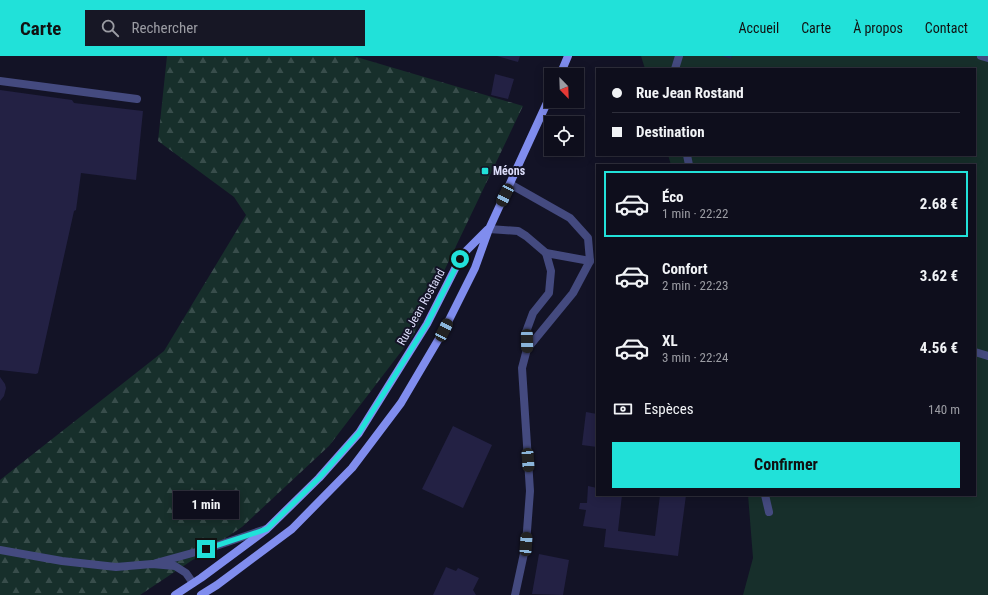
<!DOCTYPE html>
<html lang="fr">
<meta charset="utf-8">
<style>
body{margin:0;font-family:"Roboto Condensed",sans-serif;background:#171725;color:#f1f3f6;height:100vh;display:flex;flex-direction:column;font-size:15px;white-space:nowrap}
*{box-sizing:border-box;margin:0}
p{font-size:13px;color:#9b9ca3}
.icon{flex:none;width:22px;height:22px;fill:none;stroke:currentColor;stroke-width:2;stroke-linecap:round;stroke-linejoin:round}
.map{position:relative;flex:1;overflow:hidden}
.panel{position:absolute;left:596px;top:108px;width:380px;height:332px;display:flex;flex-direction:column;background:#0e0e1c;border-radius:0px;box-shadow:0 2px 10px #0003,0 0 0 1px #2e2e3b}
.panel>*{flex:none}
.top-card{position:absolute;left:596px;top:12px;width:380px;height:88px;border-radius:0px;box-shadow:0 2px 10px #0003,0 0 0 1px #2e2e3b;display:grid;align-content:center;height:88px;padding:0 16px;background:#0e0e1c}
.needle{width:26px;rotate:157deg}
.buttons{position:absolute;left:544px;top:12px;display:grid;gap:8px}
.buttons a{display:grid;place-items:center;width:40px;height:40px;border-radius:0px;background:#0e0e1c;box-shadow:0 2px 10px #0003,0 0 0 1px #2e2e3b;font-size:20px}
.end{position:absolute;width:18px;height:18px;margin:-9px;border:5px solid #21e1d9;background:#111;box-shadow:0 0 0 2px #111}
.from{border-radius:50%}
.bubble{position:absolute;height:28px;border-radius:0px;background:#0e0e1c;box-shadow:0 2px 10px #0003,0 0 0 1px #2e2e3b;font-size:13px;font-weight:700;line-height:28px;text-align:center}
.car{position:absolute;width:12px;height:24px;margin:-12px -6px;border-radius:5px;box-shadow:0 0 3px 1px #0007;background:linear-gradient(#222 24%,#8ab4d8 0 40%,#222 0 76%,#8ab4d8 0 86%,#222 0)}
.top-card b{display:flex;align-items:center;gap:14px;height:38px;font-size:15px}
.top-card b+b{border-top:1px solid #2e2e3b}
.top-card i{width:10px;height:10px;background:#f1f3f6}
ul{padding:7px 0 0;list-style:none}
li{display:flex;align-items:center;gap:12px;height:66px;margin:0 8px 6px;padding:0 8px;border:2px solid transparent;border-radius:0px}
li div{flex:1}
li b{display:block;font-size:15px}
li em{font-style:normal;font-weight:700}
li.selected{border-color:#21e1d9}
li>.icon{width:36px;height:36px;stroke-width:1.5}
.pay{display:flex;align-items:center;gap:10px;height:44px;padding:0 16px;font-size:15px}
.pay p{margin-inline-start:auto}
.cta{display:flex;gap:8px;margin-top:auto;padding:8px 16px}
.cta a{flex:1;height:46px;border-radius:0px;background:#21e1d9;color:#111;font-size:16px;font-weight:700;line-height:46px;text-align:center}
header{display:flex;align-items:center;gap:24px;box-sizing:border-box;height:56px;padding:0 20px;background:#21e1d9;color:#111}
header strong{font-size:19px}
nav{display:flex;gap:22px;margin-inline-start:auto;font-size:14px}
.search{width:280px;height:36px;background:#171725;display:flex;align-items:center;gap:10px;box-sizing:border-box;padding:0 14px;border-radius:0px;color:#9b9ca3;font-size:15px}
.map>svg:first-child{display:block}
.forest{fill:url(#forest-firs)}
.green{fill:#172f2b}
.building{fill:#232144}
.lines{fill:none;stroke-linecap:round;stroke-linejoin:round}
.lane{stroke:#444a7f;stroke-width:8}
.street{stroke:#444a7f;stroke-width:8}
.secondary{stroke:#808dee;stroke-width:8}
.route{stroke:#21e1d9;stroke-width:5}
.poi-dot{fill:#21e1d9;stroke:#131326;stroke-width:1.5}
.labels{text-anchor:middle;stroke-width:4;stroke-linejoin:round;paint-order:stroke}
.poi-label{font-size:12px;font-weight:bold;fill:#dcddfa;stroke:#131326;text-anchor:start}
.street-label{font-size:12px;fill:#dcddfa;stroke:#131326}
</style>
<header>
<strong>Carte</strong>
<div class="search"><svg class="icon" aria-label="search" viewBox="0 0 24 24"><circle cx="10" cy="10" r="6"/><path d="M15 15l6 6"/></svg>Rechercher</div>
<nav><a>Accueil</a><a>Carte</a><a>À propos</a><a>Contact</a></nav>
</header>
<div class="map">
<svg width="988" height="539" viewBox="0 0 988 539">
<defs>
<pattern id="forest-firs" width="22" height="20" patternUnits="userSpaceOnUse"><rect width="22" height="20" fill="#172f2b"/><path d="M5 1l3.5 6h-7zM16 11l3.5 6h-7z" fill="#384d4b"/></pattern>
</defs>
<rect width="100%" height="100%" fill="#131326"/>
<path class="forest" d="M 167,0 L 353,0 L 523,50 L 413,280 L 329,390 L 242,471 L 140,539 L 0,539 L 0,424 L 164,295 L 246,159 L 234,141 L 158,85 Z"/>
<path class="green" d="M 641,0 L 988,0 L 988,539 L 743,539 L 753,502 L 748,439 L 975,439 L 975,109 L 671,109 L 668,99 L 975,99 L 975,13 L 645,13 Z"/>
<path class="building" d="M 497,0 L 520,0 L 518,6 Z
M 722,0 L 732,0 L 731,3 Z
M 495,18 L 514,23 L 508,43 L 491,39 Z
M 0,34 L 72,44 L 74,47 L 143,55 L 136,124 L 81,117 L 76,154 L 74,155 L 38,317 L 36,318 L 0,314 Z
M 0,321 L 5,328 L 6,332 L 4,340 L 0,345 Z
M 586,356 L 597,358 L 597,391 L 582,389 Z
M 453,370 L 492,389 L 463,452 L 422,433 Z
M 588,430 L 597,432 L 597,439 L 622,439 L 618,475 L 655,480 L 660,439 L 686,439 L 678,500 L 604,491 L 606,473 L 583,470 L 586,454 L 579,453 L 580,447 L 587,447 Z
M 539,498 L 569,504 L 563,539 L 532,538 Z
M 446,511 L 456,515 L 458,512 L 479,522 L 473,534 L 476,539 L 433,539 Z"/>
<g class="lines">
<path class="lane" d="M 981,0 L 988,2
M 675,13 L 679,0
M 0,25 L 137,43
M 687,99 L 689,109
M 546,197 L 590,205
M 975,296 L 988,300
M 765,439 L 769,456
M 0,494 L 62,505 L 116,511 L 152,508 L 175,510 L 186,517 L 193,527
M 156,507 L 207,493 L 266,473"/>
<path class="street" d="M 510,128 L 570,162 L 588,182 L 590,205 L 573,237 L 527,293
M 489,173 L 518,175 L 526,180 L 546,197 L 551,215 L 549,237 L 533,257 L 526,276 L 527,293 L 522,312 L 530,435 L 526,488 L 515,539"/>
<path class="secondary" d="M 560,19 L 568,0
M 175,539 L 201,522 L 267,473 L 319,422 L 359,377 L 427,268 L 462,199 L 487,174
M 201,539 L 217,529 L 292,473 L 352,412 L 401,347 L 444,274 L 475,212 L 489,173 L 551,38"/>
</g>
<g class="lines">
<path class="route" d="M 206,493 L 267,473 L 319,422 L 359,377 L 427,268 L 460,203"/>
</g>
<rect class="poi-dot" x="481" y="111" width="8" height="8" rx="2"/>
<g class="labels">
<g class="poi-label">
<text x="493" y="119">Méons</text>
</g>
<g class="street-label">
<text transform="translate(421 251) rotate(-61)" y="4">Rue Jean Rostand</text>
</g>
</g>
</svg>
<div class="buttons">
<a><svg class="needle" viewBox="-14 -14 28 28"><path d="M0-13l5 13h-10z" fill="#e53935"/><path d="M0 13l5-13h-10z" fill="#9b9ca3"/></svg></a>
<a><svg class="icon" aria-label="locate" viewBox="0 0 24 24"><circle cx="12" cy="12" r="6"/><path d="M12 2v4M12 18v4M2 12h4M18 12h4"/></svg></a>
</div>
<i class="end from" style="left:460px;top:203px"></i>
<i class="end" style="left:206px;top:493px"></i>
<div class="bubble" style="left:173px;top:435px;width:66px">1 min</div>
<i class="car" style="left:505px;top:139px;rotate:206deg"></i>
<i class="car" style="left:444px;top:274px;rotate:27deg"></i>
<i class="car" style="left:527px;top:285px;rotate:179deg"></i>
<i class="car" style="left:528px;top:404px;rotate:176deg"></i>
<i class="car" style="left:526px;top:488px;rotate:4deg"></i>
<div class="top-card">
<b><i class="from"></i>Rue Jean Rostand</b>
<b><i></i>Destination</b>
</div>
<section class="panel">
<ul>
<li class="selected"><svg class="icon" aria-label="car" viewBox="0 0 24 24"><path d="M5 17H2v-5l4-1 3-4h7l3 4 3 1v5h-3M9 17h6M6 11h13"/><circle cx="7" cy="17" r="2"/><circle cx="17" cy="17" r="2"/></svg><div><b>Éco</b><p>1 min · 22:22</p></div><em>2.68 €</em></li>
<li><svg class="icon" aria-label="car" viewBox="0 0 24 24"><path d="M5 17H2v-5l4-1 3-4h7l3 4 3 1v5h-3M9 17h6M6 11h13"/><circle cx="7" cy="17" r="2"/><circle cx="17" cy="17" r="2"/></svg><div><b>Confort</b><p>2 min · 22:23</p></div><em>3.62 €</em></li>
<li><svg class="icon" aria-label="car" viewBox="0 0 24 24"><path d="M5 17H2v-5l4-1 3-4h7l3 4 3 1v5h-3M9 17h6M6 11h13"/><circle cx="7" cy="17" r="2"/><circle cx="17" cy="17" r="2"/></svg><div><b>XL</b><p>3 min · 22:24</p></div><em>4.56 €</em></li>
</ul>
<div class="pay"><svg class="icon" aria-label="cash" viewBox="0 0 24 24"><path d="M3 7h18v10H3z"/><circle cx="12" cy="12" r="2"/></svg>Espèces<p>140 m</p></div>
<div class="cta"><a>Confirmer</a></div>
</section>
</div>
